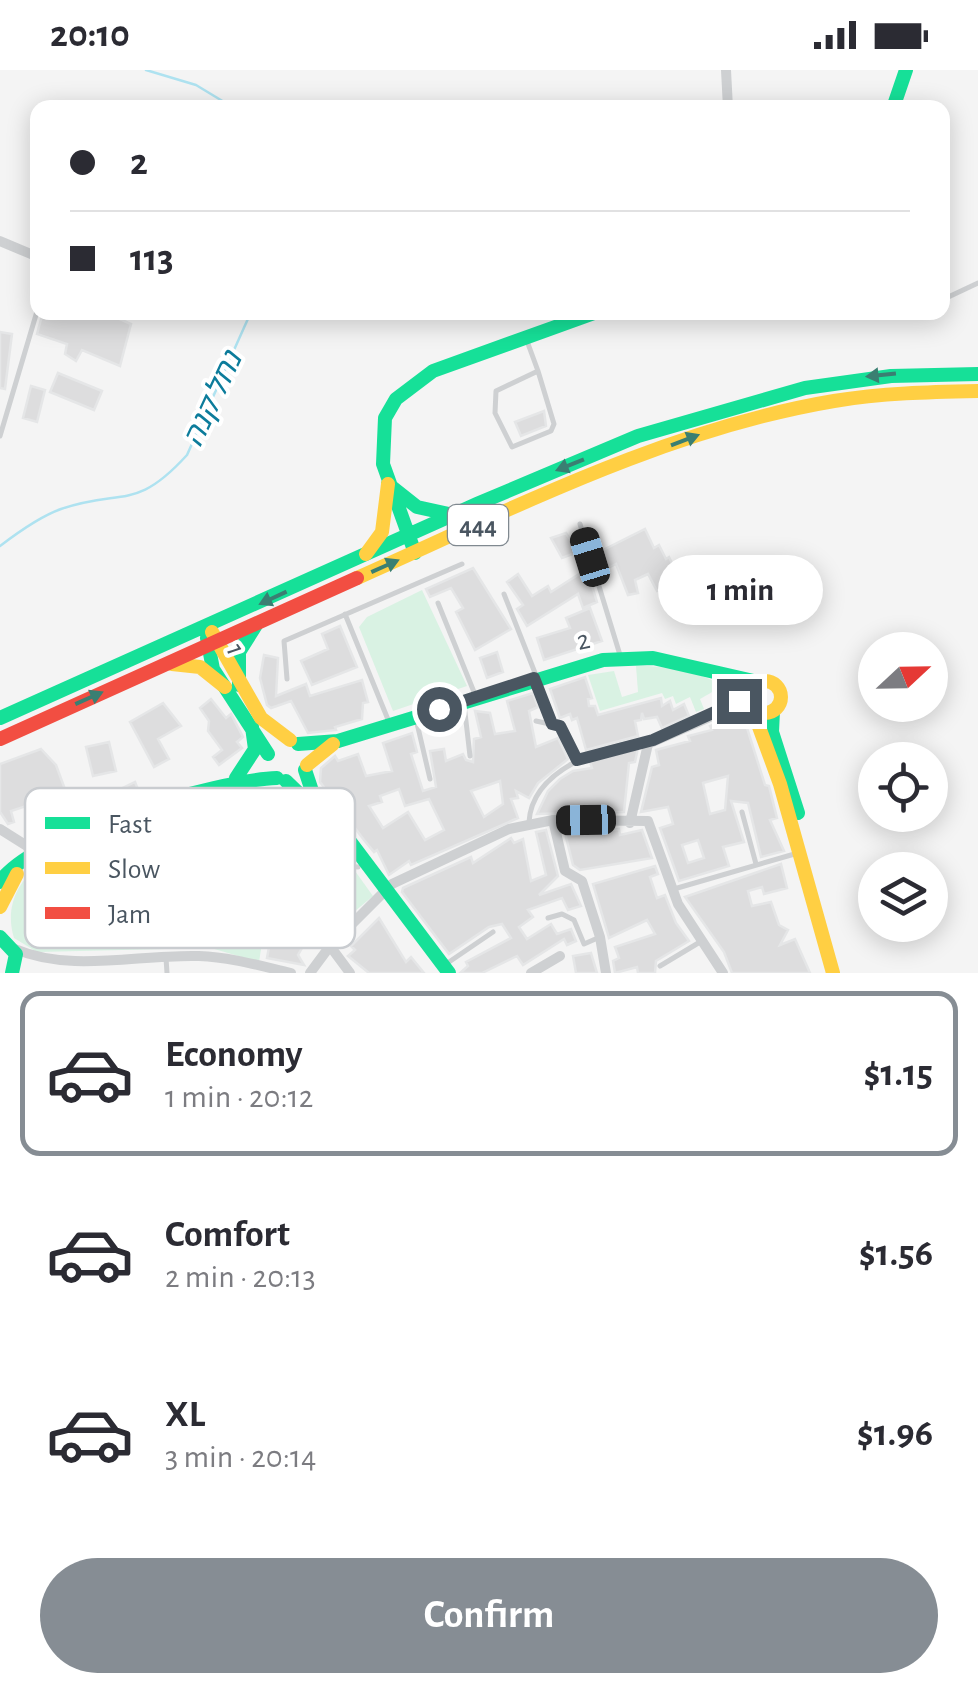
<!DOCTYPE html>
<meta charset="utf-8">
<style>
body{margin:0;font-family:"Alegreya Sans","Noto Sans Hebrew",sans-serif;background:#f7f7f7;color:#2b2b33;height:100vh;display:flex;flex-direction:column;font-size:38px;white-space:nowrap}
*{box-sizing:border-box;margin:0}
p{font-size:32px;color:#7c7c81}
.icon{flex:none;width:55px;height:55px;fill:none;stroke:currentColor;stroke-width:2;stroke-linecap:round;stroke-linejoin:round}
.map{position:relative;height:903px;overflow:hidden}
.side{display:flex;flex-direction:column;background:#fff;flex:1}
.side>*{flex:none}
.guide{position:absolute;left:30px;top:30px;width:920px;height:220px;border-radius:20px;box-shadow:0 5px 25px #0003;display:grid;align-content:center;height:220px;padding:0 40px;background:#fff}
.needle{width:65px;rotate:68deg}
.tools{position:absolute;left:858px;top:562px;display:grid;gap:20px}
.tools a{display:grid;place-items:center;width:90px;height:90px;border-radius:50%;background:#fff;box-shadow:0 5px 25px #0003;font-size:50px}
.end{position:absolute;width:45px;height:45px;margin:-22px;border:12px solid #4a5661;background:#fff;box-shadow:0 0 0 5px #fff}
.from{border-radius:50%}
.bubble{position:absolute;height:70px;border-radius:35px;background:#fff;box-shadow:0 5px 25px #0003;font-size:32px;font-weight:700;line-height:70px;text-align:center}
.car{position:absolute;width:30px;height:60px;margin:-30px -15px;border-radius:12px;box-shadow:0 0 8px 2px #0007;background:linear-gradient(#222 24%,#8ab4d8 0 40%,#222 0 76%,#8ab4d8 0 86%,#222 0)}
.guide b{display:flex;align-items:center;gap:35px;height:95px;font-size:38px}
.guide b+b{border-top:2px solid #e1e1e2}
.guide i{width:25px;height:25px;background:#2b2b33}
ul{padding:18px 0 0;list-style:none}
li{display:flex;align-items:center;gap:30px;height:165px;margin:0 20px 15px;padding:0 20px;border:5px solid transparent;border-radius:20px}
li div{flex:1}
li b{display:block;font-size:38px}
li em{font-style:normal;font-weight:700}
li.selected{border-color:#868d94}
li>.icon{width:90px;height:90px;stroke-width:1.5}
.action{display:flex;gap:20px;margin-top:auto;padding:20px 40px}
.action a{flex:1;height:115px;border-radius:60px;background:#868d94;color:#fff;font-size:40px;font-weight:700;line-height:115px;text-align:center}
.status{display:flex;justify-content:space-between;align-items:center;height:70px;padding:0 50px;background:#fff;direction:ltr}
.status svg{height:28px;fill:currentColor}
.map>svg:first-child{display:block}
.green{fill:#d9f2e3}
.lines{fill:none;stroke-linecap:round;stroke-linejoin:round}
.stream{stroke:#aee2f0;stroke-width:2.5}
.building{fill:#ddddde;stroke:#e5e6e7;stroke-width:2.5;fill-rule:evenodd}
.lane{stroke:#ced0d2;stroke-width:5}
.street{stroke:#ced0d2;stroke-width:10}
.fast{stroke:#16e098;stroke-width:14}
.slow{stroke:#ffcf43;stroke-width:14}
.jam{stroke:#f24e42;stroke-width:14}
.oneway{fill:#3a7f72}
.route{stroke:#4a5661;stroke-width:12}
.labels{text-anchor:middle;stroke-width:8;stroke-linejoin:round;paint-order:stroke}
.shield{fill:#fff;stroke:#808990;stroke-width:2.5}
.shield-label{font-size:25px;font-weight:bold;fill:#4a5661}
.street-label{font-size:28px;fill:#4a5661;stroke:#fff}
.water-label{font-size:30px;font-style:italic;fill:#0c7c9b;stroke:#fff}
.key{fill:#fff;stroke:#c9ccd0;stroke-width:2.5}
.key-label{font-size:28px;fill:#4a5661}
</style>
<div class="status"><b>20:10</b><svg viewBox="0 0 49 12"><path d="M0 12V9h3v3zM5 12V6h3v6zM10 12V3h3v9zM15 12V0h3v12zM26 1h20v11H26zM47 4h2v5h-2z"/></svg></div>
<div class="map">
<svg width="978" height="903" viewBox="0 0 978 903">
<rect width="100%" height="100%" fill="#f4f4f4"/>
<path class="green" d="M 422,520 L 467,616 L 393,641 L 359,557 L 367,547 Z
M 636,596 C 670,595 707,603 735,623 L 720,630 L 714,621 L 700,629 L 704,639 L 696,642 L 690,627 L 676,634 L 673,626 L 665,629 L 662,623 L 600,641 L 588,605 L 614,601 L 622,627 L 638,622 Z
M 256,717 L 274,762 L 276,786 L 355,801 L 373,826 L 342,852 L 211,839 L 208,878 L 37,882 L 14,868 C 5,839 16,812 41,794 Z
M 213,842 L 266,848 L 259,892 L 211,878 Z"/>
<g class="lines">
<path class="stream" d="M 146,0 L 196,15 L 234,38
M 0,476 C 17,463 41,446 61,439 C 123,418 135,442 187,385 L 251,242"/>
</g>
<path class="building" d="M 43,242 L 104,242 L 131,254 L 120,296 L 82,280 L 76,291 L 65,284 L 67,274 L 37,264 Z
M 0,262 L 12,264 L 5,319 L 0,318 Z
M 58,303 L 102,321 L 94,340 L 50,322 Z
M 31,316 L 45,320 L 37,352 L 23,348 Z
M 544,341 L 546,356 L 521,366 L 515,352 Z
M 645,459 L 654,478 L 659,475 L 666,489 L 669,487 L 682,514 L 657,521 L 648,504 L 635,510 L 638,523 L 628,525 L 616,494 L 608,498 L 601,481 Z
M 566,463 L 578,482 L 562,488 L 551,468 Z
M 473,498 L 511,559 L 475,580 L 456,542 L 463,538 L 451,518 L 430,527 L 426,519 Z
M 587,499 L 597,532 L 583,538 L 578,524 L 527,556 L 517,539 L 523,535 L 507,512 L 518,504 L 532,526 L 548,516 L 551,522 Z
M 590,538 L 602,571 L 544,590 L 537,568 L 570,558 L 566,548 Z
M 340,556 L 357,597 L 312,615 L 301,591 L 328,579 L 322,564 Z
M 497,582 L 503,602 L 487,608 L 480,588 Z
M 264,585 L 278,588 L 276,626 L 306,614 L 310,626 L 362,610 L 368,632 L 363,633 L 362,649 L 335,657 L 336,660 L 308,663 L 291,631 L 271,638 L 267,635 L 260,608 Z
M 585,607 L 592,628 L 588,629 L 589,636 L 595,636 L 598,645 L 661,628 L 662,636 L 670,631 L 673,640 L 684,634 L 689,646 L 662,658 L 657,647 L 644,649 L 642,643 L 641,650 L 635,651 L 638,666 L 586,680 L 577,648 L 572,650 L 570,644 L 560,648 L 550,619 Z
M 533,623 L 538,637 L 529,641 L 536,677 L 558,668 L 568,689 L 538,713 L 529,728 L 516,721 L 518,728 L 511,729 L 518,748 L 411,795 L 409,791 L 389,805 L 377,780 L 374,782 L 364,770 L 320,712 L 321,698 L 335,686 L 338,691 L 358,684 L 366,706 L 392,701 L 383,673 L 412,663 L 417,682 L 411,684 L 423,721 L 436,717 L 430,681 L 444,679 L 446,691 L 463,684 L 466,690 L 473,692 L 474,669 L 481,667 L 475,641 L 490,643 L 495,664 L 515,661 L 507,631 ZM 500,711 L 503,734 L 484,747 L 471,721 ZM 399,719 L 405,736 L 429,729 L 444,760 L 425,770 L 408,742 L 383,758 L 369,736 L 382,732 L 380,726 Z
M 211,629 L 226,648 L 231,644 L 243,667 L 237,672 L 242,678 L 219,695 L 213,687 L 222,680 L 208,661 L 209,651 L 200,638 Z
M 163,633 L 181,656 L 158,669 L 169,689 L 154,697 L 130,652 Z
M 742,642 L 765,715 L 769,716 L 777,748 L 770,750 L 784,781 L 761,787 L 748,733 L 731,731 L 744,772 L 723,777 L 729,796 L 679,811 L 660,758 L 673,754 L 668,737 L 641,742 L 652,697 L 659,695 L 656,680 L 690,671 L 688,666 L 712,660 L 710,656 ZM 728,706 L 725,740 L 710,744 L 703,713 ZM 698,770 L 704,788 L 688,793 L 682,775 Z
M 109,672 L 116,701 L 93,706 L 86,677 Z
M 638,678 L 635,692 L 629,693 L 624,742 L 537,744 L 548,721 L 560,709 L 573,701 L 592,698 L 590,692 L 595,690 Z
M 41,679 L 56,695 L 66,722 L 57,725 L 61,737 L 33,747 L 29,735 L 11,741 L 14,752 L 8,754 L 0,742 L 0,694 Z
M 135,712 L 141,727 L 105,741 L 100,729 Z
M 564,759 L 584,759 L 585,764 L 619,759 L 620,765 L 642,760 L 652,788 L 580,800 L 573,795 Z
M 546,760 L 558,806 L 539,825 L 571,814 L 581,836 L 568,840 L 562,828 L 528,840 L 533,847 L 519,857 L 527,869 L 551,854 L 557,864 L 571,859 L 576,871 L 567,875 L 564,869 L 523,895 L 517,886 L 482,903 L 460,903 L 468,896 L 466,892 L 511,868 L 502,854 L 489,857 L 449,884 L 402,822 L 403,818 L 471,787 L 473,793 L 511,768 L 514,773 L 523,769 L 531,811 L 546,805 L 536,762 Z
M 781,794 L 787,818 L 764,824 L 762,817 L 748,821 L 752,836 L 771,832 L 779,855 L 788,860 L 780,875 L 795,869 L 810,903 L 732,903 L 724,882 L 685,827 Z
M 655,796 L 658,804 L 650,807 L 657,828 L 665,825 L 676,853 L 689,871 L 656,891 L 655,903 L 638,903 L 637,897 L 615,903 L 613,891 L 619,888 L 615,877 L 655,864 L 647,850 L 609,868 L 593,814 Z
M 379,848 L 406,892 L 411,887 L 424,903 L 369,903 L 348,886 L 355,880 L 351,876 Z
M 274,850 L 282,862 L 294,853 L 306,871 L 298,885 L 304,895 L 267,888 Z
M 591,883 L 597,903 L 576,903 L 573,886 Z"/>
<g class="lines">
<path class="lane" d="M 944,229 L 978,213
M 527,271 L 538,301
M 538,301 L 554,354 L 551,361 L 512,377 L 495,343 L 496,321 Z
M 0,366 L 38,238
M 580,454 L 620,585
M 504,524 L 537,608
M 438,533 L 476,627
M 345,544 L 389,652
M 287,609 L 284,571 L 462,494
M 535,611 L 551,652
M 464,634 L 470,686
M 416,649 L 430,709
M 536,651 L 559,656 L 577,690
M 742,742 L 756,794
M 529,752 C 532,699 604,675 650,670
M 277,789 L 358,797
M 674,819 L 798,783
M 548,848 L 562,844 L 574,850 L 584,874 L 600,867
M 166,888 L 167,903
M 446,894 L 493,862
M 660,896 L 700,872"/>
<path class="street" d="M 726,0 L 728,38
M 0,171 L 38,187
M 553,750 L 565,801 L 582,811 L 600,867 L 606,903
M 630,753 L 648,674 L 749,630
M 0,759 L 38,783
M 330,876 L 350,903
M 15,879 C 72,903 138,884 199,886 C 230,887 261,896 291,903
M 310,903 L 330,876 L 392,814 L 509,759 L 553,750 L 648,751 L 678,834 L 723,903
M 531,903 L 560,886"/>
<path class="fast" d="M 893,38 L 906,0
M 388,414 L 417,437 L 449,444
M 415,483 L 383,394 L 385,348 L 396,329 L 433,301 L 597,242
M 207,568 L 213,599 L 268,684
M 239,615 L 239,582 L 256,555
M 773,641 L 772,662 L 798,743
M 0,648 L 477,434 L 638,366 L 805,318 L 891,306 L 978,304
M 298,674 L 338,671 L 603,590 L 653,588 L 758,612
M 305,700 L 312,721 L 449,903
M 236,708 L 255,679 L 252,657
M 286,711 L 314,738
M 0,812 C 33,763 217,710 277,708
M 0,867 L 16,884 L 12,903"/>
<path class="slow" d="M 366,484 L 382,462 L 388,414
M 357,508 C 510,440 667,359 834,331 C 882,323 930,322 978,321
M 212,562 L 261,648 L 290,670
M 172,594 L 200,597 L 225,617
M749 627a16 16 0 1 1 32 0a16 16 0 1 1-32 0Z
M 751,635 L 780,714 L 833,903
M 307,695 L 333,674
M 0,837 L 17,804"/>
<path class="jam" d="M 0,669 L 357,508"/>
</g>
<defs><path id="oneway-solid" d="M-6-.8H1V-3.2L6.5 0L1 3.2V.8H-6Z" transform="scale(2.5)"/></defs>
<g class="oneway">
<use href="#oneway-solid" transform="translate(881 305) rotate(174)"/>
<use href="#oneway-solid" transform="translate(685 370) rotate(-21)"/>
<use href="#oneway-solid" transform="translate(570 395) rotate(158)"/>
<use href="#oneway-solid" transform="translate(385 496) rotate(-24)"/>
<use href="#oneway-solid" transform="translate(273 528) rotate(155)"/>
<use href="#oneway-solid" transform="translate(89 628) rotate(-24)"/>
</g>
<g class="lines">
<path class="route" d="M 439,639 L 534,608 L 552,654 L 560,656 L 577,690 L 653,670 L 739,631"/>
</g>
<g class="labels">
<rect class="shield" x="448" y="435" width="60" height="40" rx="8"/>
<g class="shield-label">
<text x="478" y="464">444</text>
</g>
<g class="street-label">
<text transform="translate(583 569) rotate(-12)" y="10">2</text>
<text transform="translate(237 579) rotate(71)" y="10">1</text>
</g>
<g class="water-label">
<text transform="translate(212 329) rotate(-65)" y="10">נחל קנה</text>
</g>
</g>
<rect x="25" y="718" width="330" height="160" rx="15" class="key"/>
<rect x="45" y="747" width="45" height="12" fill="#16e098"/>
<rect x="45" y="792" width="45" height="12" fill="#ffcf43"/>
<rect x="45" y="837" width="45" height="12" fill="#f24e42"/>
<g class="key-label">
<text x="108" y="763">Fast</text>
<text x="108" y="808">Slow</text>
<text x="108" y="853">Jam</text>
</g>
</svg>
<div class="tools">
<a><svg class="needle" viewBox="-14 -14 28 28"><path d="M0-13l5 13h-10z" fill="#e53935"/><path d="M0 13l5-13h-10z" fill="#7c7c81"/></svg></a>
<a><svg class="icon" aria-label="locate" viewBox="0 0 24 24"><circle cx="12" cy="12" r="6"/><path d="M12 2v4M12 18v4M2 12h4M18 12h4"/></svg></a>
<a><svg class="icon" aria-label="layers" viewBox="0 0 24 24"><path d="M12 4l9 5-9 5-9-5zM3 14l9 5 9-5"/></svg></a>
</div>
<i class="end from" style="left:439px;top:639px"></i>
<i class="end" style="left:739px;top:631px"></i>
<div class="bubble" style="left:658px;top:485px;width:165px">1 min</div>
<i class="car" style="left:590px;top:487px;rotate:343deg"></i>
<i class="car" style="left:586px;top:750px;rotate:269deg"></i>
<div class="guide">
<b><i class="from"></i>2</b>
<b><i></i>113</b>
</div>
</div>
<section class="side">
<ul>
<li class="selected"><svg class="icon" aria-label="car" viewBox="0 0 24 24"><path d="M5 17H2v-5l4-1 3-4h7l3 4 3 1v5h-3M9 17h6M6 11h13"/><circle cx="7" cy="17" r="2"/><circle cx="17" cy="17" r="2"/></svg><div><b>Economy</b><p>1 min · 20:12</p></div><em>$1.15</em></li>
<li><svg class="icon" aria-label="car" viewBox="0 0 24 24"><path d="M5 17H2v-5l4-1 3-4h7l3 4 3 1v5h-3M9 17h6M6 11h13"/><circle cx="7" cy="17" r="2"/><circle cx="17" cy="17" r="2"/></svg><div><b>Comfort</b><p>2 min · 20:13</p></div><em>$1.56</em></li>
<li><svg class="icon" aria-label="car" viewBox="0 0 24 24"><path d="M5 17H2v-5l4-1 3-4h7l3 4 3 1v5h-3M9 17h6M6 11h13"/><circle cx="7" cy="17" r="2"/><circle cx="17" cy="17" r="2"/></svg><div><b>XL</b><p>3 min · 20:14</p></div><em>$1.96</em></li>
</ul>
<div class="action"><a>Confirm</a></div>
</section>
